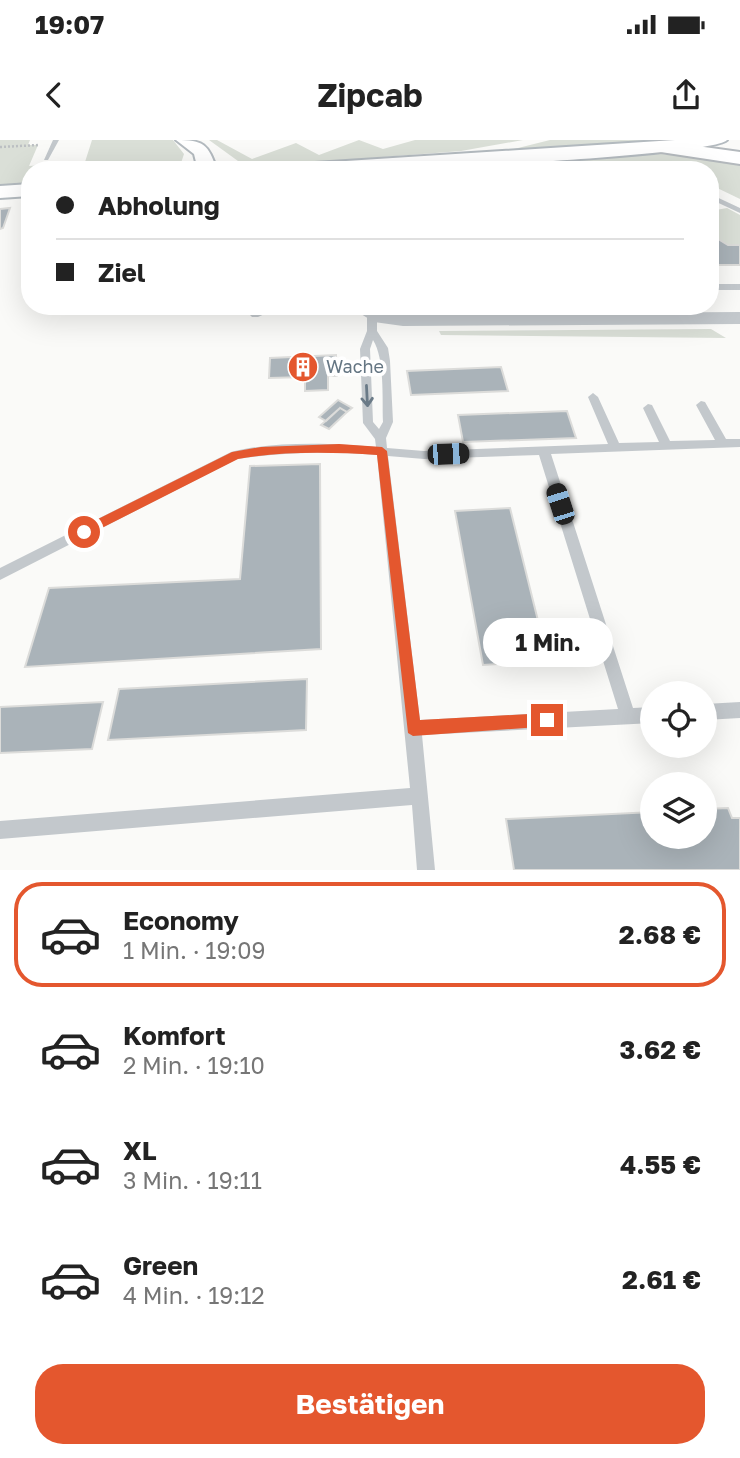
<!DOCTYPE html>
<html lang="de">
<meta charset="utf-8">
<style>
body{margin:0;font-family:"Golos Text",sans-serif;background:#f6f6f6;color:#222;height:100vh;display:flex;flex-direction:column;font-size:26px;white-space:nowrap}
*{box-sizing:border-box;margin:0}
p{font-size:23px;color:#767676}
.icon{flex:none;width:38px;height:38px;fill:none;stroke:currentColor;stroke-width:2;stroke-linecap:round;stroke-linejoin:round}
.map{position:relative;height:730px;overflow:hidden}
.side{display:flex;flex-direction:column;background:#fff;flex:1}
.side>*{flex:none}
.guide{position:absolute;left:21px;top:21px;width:698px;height:154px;border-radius:28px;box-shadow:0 7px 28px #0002;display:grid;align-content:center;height:154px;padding:0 35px;background:#fff}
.fabs{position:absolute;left:640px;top:541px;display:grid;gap:14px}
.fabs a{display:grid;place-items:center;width:77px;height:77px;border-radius:50%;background:#fff;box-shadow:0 7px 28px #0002;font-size:35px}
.end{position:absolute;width:32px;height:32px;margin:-16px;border:9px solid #e4572e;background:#fff;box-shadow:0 0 0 4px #fff}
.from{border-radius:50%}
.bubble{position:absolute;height:49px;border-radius:24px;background:#fff;box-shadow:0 7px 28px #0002;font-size:23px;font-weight:700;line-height:49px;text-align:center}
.car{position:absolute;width:21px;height:42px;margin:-21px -10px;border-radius:9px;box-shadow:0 0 5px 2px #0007;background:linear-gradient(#222 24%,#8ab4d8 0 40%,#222 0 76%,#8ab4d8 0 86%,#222 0)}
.guide b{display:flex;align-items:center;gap:24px;height:66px;font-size:26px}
.guide b+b{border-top:2px solid #e0e0e0}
.guide i{width:18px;height:18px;background:#222}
ul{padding:12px 0 0;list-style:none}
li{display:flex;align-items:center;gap:21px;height:105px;margin:0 14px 10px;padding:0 21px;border:4px solid transparent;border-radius:28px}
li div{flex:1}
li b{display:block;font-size:26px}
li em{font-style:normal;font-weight:700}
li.selected{border-color:#e4572e}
li>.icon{width:63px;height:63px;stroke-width:1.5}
.action{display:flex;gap:14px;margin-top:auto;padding:14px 35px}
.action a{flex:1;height:80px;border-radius:28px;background:#e4572e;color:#fff;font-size:28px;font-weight:700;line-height:80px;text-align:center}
.status{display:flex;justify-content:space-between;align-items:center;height:49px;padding:0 35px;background:#fff;direction:ltr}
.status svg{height:19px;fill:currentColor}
header{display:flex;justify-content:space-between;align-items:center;height:91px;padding:0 35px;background:#fff;font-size:32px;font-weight:700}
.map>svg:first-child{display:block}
.green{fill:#dadfd7}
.building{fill:#aab3b9;stroke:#dcdcda;stroke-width:2}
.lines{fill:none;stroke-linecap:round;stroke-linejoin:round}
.secondary-casing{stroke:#b3babf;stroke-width:4}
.highway-casing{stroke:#b4b9bd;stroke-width:4}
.path{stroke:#bbbfc2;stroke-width:2.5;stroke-dasharray:2 2;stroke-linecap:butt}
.lane{fill:#c3c8cc;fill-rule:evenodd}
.street{fill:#c3c8cc;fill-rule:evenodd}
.secondary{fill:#fff;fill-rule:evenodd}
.highway{fill:#fff;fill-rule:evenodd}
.oneway{stroke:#6a7a87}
.route{fill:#e4572e}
.labels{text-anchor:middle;stroke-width:7;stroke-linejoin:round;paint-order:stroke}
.poi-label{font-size:18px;fill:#657683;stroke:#fff;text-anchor:start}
</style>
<div class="status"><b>19:07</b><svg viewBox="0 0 49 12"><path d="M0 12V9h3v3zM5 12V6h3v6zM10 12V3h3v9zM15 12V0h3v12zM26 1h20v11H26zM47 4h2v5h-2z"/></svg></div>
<header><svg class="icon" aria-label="back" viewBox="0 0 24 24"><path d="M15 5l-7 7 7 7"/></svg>Zipcab<svg class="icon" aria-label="share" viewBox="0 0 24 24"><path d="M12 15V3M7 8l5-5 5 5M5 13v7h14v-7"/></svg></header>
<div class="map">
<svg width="740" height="730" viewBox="0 0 740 730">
<rect width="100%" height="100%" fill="#fafaf8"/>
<path class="green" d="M 0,0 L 30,0 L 28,5 L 38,5 L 29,26 L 85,22 L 92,0 L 173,0 L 184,14 L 181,23 L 168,30 L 30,30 L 30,47 L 0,49 Z
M 209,0 L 217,0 L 252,19 L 296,3 L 319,15 L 359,0 L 383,9 L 415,0 L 523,0 L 461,11 L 268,26 L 265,23 L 238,21 Z
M 550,0 L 689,0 L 506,11 Z
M 642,12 L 740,22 L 740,59 L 711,45 L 710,30 L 390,30 Z
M 710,67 L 716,70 L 727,68 L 740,75 L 740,105 L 728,105 L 711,94 Z
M 393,166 L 554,166 L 543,170 L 446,170 Z
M 711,189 L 726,198 L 441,195 L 439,191 Z"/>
<path class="building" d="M 10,68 L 3,88 L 0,89 L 0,69 Z
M 710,94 L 728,105 L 740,105 L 740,125 L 710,125 Z
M 336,215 L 337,236 L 328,236 L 328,250 L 305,251 L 305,237 L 269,238 L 270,218 Z
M 501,227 L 508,251 L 411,255 L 407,231 Z
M 338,260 L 352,268 L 347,272 L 340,268 L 326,281 L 319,277 Z
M 340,268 L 347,272 L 329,289 L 321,285 Z
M 567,271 L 576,298 L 463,302 L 458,275 Z
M 320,324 L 321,509 L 25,527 L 49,448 L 240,439 L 250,326 Z
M 510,368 L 548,521 L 483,525 L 455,371 Z
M 307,539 L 306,590 L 108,600 L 119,549 Z
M 103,562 L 92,609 L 0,613 L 0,567 Z
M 728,668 L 732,678 L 740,678 L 740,730 L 514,730 L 506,679 L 653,672 L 653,696 L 705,696 L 705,669 Z"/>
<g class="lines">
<g class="secondary-casing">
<path id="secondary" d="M 176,0 C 204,0 208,4 217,30 L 198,30 L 194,14 Z
M 675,0 L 727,0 C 714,15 431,28 392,30 C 358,31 324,30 290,30 L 299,24 Z
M 30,44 L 30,56 L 0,58 L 0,46 Z"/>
</g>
<g class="highway-casing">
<path id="highway" d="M 661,1 L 740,12 L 740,24 L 654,11 L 651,7 L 654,3 Z"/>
</g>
<path class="path" d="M 0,7 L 39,5"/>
<path class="lane" d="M 53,0 L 59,0 L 48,20 L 44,20 Z
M 710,54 L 740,68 L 740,73 L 710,59 Z
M 710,144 L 740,144 L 740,150 L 710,150 Z
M 269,166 L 280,167 L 258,177 L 252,177 L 250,175 Z
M 567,166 L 576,166 L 581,179 L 579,181 L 573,181 Z
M 683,166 L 693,166 L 691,180 L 685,180 Z
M 372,172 L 377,175 L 377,191 L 388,208 L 390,221 L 393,282 L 386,298 L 387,308 L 424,311 L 608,304 L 588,257 L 593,253 L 598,257 L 619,303 L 659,302 L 643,268 L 648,264 L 652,265 L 670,301 L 715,300 L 696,265 L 701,261 L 705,262 L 726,299 L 740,299 L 740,307 L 551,314 L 633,568 L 653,567 L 653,583 L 422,595 L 435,730 L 417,730 L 412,665 L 0,699 L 0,681 L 410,648 L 377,315 C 330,311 283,312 237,319 L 0,440 L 0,428 L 231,312 C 272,301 334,303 376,307 L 375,299 L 363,283 L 360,209 L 367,191 L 367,175 ZM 373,200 C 385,219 382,259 383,282 L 379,289 L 373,282 L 370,209 ZM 539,315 L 618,569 L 420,580 L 388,316 L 424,319 Z
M 740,562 L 740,578 L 705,580 L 705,564 Z"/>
<path class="street" d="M 348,166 C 370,166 382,172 403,174 L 740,172 L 740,184 L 403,186 L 374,182 Z"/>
<use href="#secondary" class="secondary"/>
<use href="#highway" class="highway"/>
</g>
<defs><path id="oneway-shaft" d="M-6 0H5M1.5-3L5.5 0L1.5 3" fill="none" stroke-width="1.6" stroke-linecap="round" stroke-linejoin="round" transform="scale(1.75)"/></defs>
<use class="oneway" href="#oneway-shaft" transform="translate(367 256) rotate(87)"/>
<path class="route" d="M 339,304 L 382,307 L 387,311 L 420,580 L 547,573 L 552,575 L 554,580 L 552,586 L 413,596 L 408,593 L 377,315 C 331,312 283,311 238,319 L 88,395 L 80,395 L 78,392 L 80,388 L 232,312 L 261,307 Z"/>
<defs>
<g id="building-disc" transform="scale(1.575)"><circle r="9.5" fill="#e4572e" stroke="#fff"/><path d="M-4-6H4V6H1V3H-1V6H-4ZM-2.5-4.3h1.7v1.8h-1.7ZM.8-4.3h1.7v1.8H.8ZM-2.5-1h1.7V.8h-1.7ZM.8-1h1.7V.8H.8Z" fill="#fff"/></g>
</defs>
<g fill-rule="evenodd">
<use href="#building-disc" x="303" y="227"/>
</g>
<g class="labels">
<g class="poi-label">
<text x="326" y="233">Wache</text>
</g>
</g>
</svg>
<div class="fabs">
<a><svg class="icon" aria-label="locate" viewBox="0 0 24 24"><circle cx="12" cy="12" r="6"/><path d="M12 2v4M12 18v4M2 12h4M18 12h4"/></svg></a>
<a><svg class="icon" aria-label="layers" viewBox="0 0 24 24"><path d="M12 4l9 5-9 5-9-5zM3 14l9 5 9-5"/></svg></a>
</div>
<i class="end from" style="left:84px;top:392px"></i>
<i class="end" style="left:547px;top:580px"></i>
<div class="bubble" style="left:483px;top:478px;width:130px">1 Min.</div>
<i class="car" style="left:448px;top:314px;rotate:88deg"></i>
<i class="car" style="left:560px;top:364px;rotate:342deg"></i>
<div class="guide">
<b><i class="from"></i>Abholung</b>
<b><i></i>Ziel</b>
</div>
</div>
<section class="side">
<ul>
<li class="selected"><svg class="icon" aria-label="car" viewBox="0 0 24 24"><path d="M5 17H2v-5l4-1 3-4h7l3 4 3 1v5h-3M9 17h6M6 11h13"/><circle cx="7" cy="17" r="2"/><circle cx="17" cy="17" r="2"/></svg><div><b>Economy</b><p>1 Min. · 19:09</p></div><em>2.68 €</em></li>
<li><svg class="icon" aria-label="car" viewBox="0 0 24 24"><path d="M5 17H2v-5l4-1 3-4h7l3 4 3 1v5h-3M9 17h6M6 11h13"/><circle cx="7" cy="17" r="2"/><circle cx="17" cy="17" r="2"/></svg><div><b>Komfort</b><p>2 Min. · 19:10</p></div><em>3.62 €</em></li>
<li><svg class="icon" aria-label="car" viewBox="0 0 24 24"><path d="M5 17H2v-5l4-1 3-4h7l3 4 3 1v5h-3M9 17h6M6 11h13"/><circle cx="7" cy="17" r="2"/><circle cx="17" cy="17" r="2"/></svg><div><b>XL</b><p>3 Min. · 19:11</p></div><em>4.55 €</em></li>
<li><svg class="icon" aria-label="car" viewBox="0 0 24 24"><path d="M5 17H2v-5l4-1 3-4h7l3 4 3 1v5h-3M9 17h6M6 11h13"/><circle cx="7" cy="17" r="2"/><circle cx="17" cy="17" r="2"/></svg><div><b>Green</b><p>4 Min. · 19:12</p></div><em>2.61 €</em></li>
</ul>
<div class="action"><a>Bestätigen</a></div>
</section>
